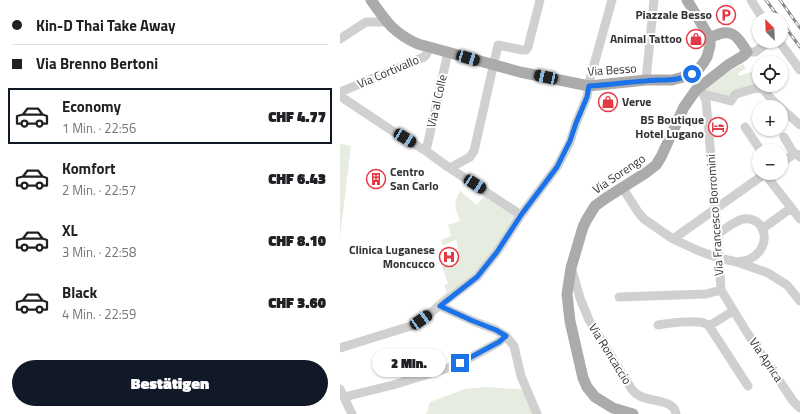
<!DOCTYPE html>
<html lang="de">
<meta charset="utf-8">
<style>
body{margin:0;font-family:"Titillium Web",sans-serif;background:#f2f2f2;color:#202124;height:100vh;display:flex;flex-direction:column;font-size:15px;white-space:nowrap}
*{box-sizing:border-box;margin:0}
p{font-size:13px;color:#757577}
.icon{flex:none;width:22px;height:22px;fill:none;stroke:currentColor;stroke-width:2;stroke-linecap:round;stroke-linejoin:round}
.map{position:relative;flex:1;overflow:hidden}
.drawer{display:flex;flex-direction:column;background:#fff;width:340px}
.drawer>*{flex:none}
.top-card{display:grid;align-content:center;height:88px;padding:0 12px;background:#fff}
.needle{width:26px;rotate:336deg}
.tools{position:absolute;left:412px;top:12px;display:grid;gap:8px}
.tools a{display:grid;place-items:center;width:36px;height:36px;border-radius:50%;background:#fff;box-shadow:0 1px 3px #0004;font-size:20px}
.end{position:absolute;width:18px;height:18px;margin:-9px;border:5px solid #1a73e8;background:#fff;box-shadow:0 0 0 2px #fff}
.from{border-radius:50%}
.bubble{position:absolute;height:28px;border-radius:14px;background:#fff;box-shadow:0 1px 3px #0004;font-size:13px;font-weight:800;line-height:28px;text-align:center}
.car{position:absolute;width:12px;height:24px;margin:-12px -6px;border-radius:5px;box-shadow:0 0 3px 1px #0007;background:linear-gradient(#222 24%,#8ab4d8 0 40%,#222 0 76%,#8ab4d8 0 86%,#222 0)}
.top-card b{display:flex;align-items:center;gap:14px;height:38px;font-size:15px}
.top-card b+b{border-top:1px solid #e0e0e0}
.top-card i{width:10px;height:10px;background:#202124}
ul{padding:0;list-style:none}
li{display:flex;align-items:center;gap:12px;height:56px;margin:0 8px 6px;padding:0 4px;border:2px solid transparent;border-radius:0px}
li div{flex:1}
li b{display:block;font-size:15px}
li em{font-style:normal;font-weight:800}
li.selected{border-color:#111827}
li>.icon{width:36px;height:36px;stroke-width:1.5}
.button{display:flex;gap:8px;margin-top:auto;padding:8px 12px}
.button a{flex:1;height:46px;border-radius:24px;background:#111827;color:#fff;font-size:16px;font-weight:800;line-height:46px;text-align:center}
main{display:flex;flex:1;min-height:0}
.map>svg:first-child{display:block}
.green{fill:#e6ecdf}
.lines{fill:none;stroke-linecap:round;stroke-linejoin:round}
.minor{stroke:#d0d0d0;stroke-width:9}
.major{stroke:#ababab;stroke-width:11}
.rail-casing{stroke:#888;stroke-width:3}
.rail{stroke:#fff;stroke-width:1.5;stroke-dasharray:4.5;stroke-linecap:butt}
.route{stroke:#1a73e8;stroke-width:5}
.labels{text-anchor:middle;stroke-width:4;stroke-linejoin:round;paint-order:stroke}
.poi-label{font-size:12px;font-weight:bold;fill:#333;stroke:#fff;text-anchor:end}
.street-label{font-size:12px;fill:#333;stroke:#fff}
</style>
<main>
<section class="drawer">
<div class="top-card">
<b><i class="from"></i>Kin-D Thai Take Away</b>
<b><i></i>Via Brenno Bertoni</b>
</div>
<ul>
<li class="selected"><svg class="icon" aria-label="car" viewBox="0 0 24 24"><path d="M5 17H2v-5l4-1 3-4h7l3 4 3 1v5h-3M9 17h6M6 11h13"/><circle cx="7" cy="17" r="2"/><circle cx="17" cy="17" r="2"/></svg><div><b>Economy</b><p>1 Min. · 22:56</p></div><em>CHF 4.77</em></li>
<li><svg class="icon" aria-label="car" viewBox="0 0 24 24"><path d="M5 17H2v-5l4-1 3-4h7l3 4 3 1v5h-3M9 17h6M6 11h13"/><circle cx="7" cy="17" r="2"/><circle cx="17" cy="17" r="2"/></svg><div><b>Komfort</b><p>2 Min. · 22:57</p></div><em>CHF 6.43</em></li>
<li><svg class="icon" aria-label="car" viewBox="0 0 24 24"><path d="M5 17H2v-5l4-1 3-4h7l3 4 3 1v5h-3M9 17h6M6 11h13"/><circle cx="7" cy="17" r="2"/><circle cx="17" cy="17" r="2"/></svg><div><b>XL</b><p>3 Min. · 22:58</p></div><em>CHF 8.10</em></li>
<li><svg class="icon" aria-label="car" viewBox="0 0 24 24"><path d="M5 17H2v-5l4-1 3-4h7l3 4 3 1v5h-3M9 17h6M6 11h13"/><circle cx="7" cy="17" r="2"/><circle cx="17" cy="17" r="2"/></svg><div><b>Black</b><p>4 Min. · 22:59</p></div><em>CHF 3.60</em></li>
</ul>
<div class="button"><a>Bestätigen</a></div>
</section>
<div class="map">
<svg width="460" height="414" viewBox="0 0 460 414">
<rect width="100%" height="100%" fill="#fff"/>
<path class="green" d="M 403,64 L 406,69 L 399,72 L 399,73 L 398,74 L 398,76 L 414,71 L 419,80 L 419,85 L 391,99 L 366,92 L 366,89 L 388,72 Z
M 0,144 L 11,146 L 0,237 Z
M 120,191 L 137,205 L 147,192 L 181,215 L 157,252 L 100,306 L 92,305 L 107,292 L 104,285 L 108,284 L 101,264 C 113,260 121,254 116,240 L 103,245 L 101,240 L 111,236 L 108,225 L 120,221 C 115,206 113,206 120,191 Z
M 146,387 L 187,390 L 197,414 L 85,414 L 87,413 L 90,402 L 125,389 Z"/>
<g class="lines">
<path class="minor" d="M 411,0 L 423,19
M 0,39 L 26,22 L 47,22
M 439,41 L 460,70
M 407,52 L 415,52 L 430,41
M 306,80 L 314,0
M 0,92 L 84,57 L 86,55 L 90,47
M 363,94 L 391,101 L 394,96 L 396,94 L 416,88 L 423,89 L 433,101 L 440,107
M 0,96 L 54,132 L 86,151 L 108,167 L 181,215
M 441,108 L 460,125
M 405,127 L 421,151
M 444,137 L 454,154
M 86,151 L 108,52
M 441,163 L 454,154 L 457,154 L 460,157
M 110,168 L 130,157 L 134,151 L 158,45 L 182,50 L 186,50 L 188,47 L 200,0
M 425,174 L 460,219
M 282,187 L 298,212 L 304,219 L 333,239 L 359,251 L 379,258 L 397,262 L 428,273 L 447,285 L 460,301
M 422,229 L 451,208
M 378,234 C 385,229 392,223 400,220 C 424,212 435,246 410,259 C 406,261 401,261 397,262
M 333,239 L 426,173
M 232,270 L 240,298 L 249,320 L 291,388 C 293,391 296,394 300,396 C 311,402 334,399 336,414
M 381,290 L 384,295 L 408,334 L 453,401 L 460,408
M 279,297 L 366,294 L 381,290 L 379,258 L 378,234 L 366,101 L 363,94 L 359,87
M 393,311 L 369,326 L 408,386
M 318,325 C 328,323 355,320 364,323 C 367,324 367,324 369,326
M 166,336 L 174,346 L 181,376 L 197,414
M 0,348 L 61,329 L 71,326 L 81,320 L 137,277 L 157,252 L 181,215 L 217,167 L 230,142 L 236,123 L 247,97 L 250,79 L 272,0
M 0,389 L 12,414
M 4,397 L 53,385 L 111,367 L 128,359 L 159,342 L 166,336 L 156,330 L 133,321 L 100,306"/>
<path class="major" d="M 31,0 C 46,21 53,33 78,44 L 180,72 L 249,86 L 306,80 L 332,80 L 347,76 L 358,70 L 364,62 L 367,57 L 370,46 L 370,38 L 347,0
M 293,414 L 273,408 L 255,397 L 247,387 L 243,378 L 230,321 L 227,294 L 231,268 L 243,227 L 247,219 L 255,206 L 266,198 L 307,172 L 316,165 L 321,157 L 344,107 L 356,90 L 388,65 L 403,56 L 407,52 C 397,34 390,27 370,38"/>
<g class="rail-casing">
<path id="rail" d="M 426,0 L 440,19
M 440,0 L 460,28
M 441,21 L 460,47"/>
</g>
<use href="#rail" class="rail"/>
</g>
<g class="lines">
<path class="route" d="M 120,363 L 159,342 L 166,336 L 156,330 L 133,321 L 100,306 L 137,277 L 157,252 L 181,215 L 217,167 L 230,141 L 236,123 L 247,97 L 249,86 C 268,85 287,82 306,81 C 322,79 337,82 352,74"/>
</g>
<defs>
<g id="parking-ring" transform="scale(1)"><circle r="9.5" fill="#fff" stroke="#e63946" stroke-width="1.5"/><path d="M-3.5-5.5H1a3.5 3.5 0 0 1 0 7H-1V5.5H-3.5ZM-1-3.4V-.6H.8a1.4 1.4 0 0 0 0-2.8Z" fill="#e63946"/></g>
<g id="shop-ring" transform="scale(1)"><circle r="9.5" fill="#fff" stroke="#e63946" stroke-width="1.5"/><path d="M-5-2.5h2.3a2.7 3.5 0 0 1 5.4 0H5L5.5 6h-11ZM-1.5-2.5h3a1.5 2.3 0 0 0-3 0Z" fill="#e63946"/></g>
<g id="hotel-ring" transform="scale(1)"><circle r="9.5" fill="#fff" stroke="#e63946" stroke-width="1.5"/><path d="M-6-4.5h1.5V1H6V5H4.5V3h-9V5H-6ZM-4 0a1.8 1.8 0 1 1 3.6 0ZM.5 0V-2.5h3Q6-2.5 6 0Z" fill="#e63946"/></g>
<g id="building-ring" transform="scale(1)"><circle r="9.5" fill="#fff" stroke="#e63946" stroke-width="1.5"/><path d="M-4-6H4V6H1V3H-1V6H-4ZM-2.5-4.3h1.7v1.8h-1.7ZM.8-4.3h1.7v1.8H.8ZM-2.5-1h1.7V.8h-1.7ZM.8-1h1.7V.8H.8Z" fill="#e63946"/></g>
<g id="hospital-ring" transform="scale(1)"><circle r="9.5" fill="#fff" stroke="#e63946" stroke-width="1.5"/><path d="M-5-5h3v3.5h4V-5h3V5h-3V1.5h-4V5h-3Z" fill="#e63946"/></g>
</defs>
<g fill-rule="evenodd">
<use href="#parking-ring" x="386" y="15"/>
<use href="#shop-ring" x="356" y="39"/>
<use href="#shop-ring" x="268" y="102"/>
<use href="#hotel-ring" x="378" y="127"/>
<use href="#building-ring" x="36" y="179"/>
<use href="#hospital-ring" x="109" y="257"/>
</g>
<g class="labels">
<g class="poi-label">
<text x="372" y="19">Piazzale Besso</text>
<text x="342" y="43">Animal Tattoo</text>
<text x="282" y="106" text-anchor="start">Verve</text>
<text x="364" y="124">B5 Boutique<tspan x="364" dy="14">Hotel Lugano</tspan></text>
<text x="50" y="176" text-anchor="start">Centro<tspan x="50" dy="14">San Carlo</tspan></text>
<text x="95" y="254">Clinica Luganese<tspan x="95" dy="14">Moncucco</tspan></text>
</g>
<g class="street-label">
<text transform="translate(272 70) rotate(-4)" y="4">Via Besso</text>
<text transform="translate(48 72) rotate(-23)" y="4">Via Cortivallo</text>
<text transform="translate(97 101) rotate(-77)" y="4">Via al Colle</text>
<text transform="translate(279 174) rotate(-34)" y="4">Via Sorengo</text>
<text transform="translate(375 215) rotate(-94)" y="4">Via Francesco Borromini</text>
<text transform="translate(270 354) rotate(58)" y="4">Via Roncaccio</text>
<text transform="translate(426 360) rotate(56)" y="4">Via Aprica</text>
</g>
</g>
</svg>
<div class="tools">
<a><svg class="needle" viewBox="-14 -14 28 28"><path d="M0-13l5 13h-10z" fill="#e53935"/><path d="M0 13l5-13h-10z" fill="#757577"/></svg></a>
<a><svg class="icon" aria-label="locate" viewBox="0 0 24 24"><circle cx="12" cy="12" r="6"/><path d="M12 2v4M12 18v4M2 12h4M18 12h4"/></svg></a>
<a>+</a>
<a>−</a>
</div>
<i class="end from" style="left:352px;top:74px"></i>
<i class="end" style="left:120px;top:363px"></i>
<div class="bubble" style="left:32px;top:349px;width:74px">2 Min.</div>
<i class="car" style="left:128px;top:58px;rotate:106deg"></i>
<i class="car" style="left:206px;top:77px;rotate:282deg"></i>
<i class="car" style="left:65px;top:138px;rotate:122deg"></i>
<i class="car" style="left:135px;top:184px;rotate:123deg"></i>
<i class="car" style="left:81px;top:320px;rotate:55deg"></i>
</div>
</main>
